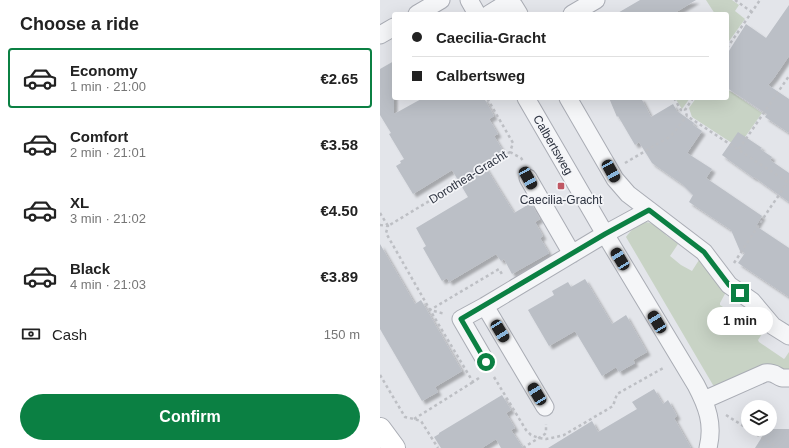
<!DOCTYPE html>
<meta charset="utf-8">
<style>
body{margin:0;font-family:Arial,sans-serif;background:#f2f2f2;color:#222;height:100vh;display:flex;flex-direction:column;font-size:15px;white-space:nowrap}
*{box-sizing:border-box;margin:0}
p{font-size:13px;color:#767676}
.icon{flex:none;width:22px;height:22px;fill:none;stroke:currentColor;stroke-width:2;stroke-linecap:round;stroke-linejoin:round}
.map{position:relative;flex:1;overflow:hidden}
.sheet{display:flex;flex-direction:column;background:#fff;width:380px}
.sheet>*{flex:none}
.guide{position:absolute;left:12px;top:12px;width:337px;height:88px;border-radius:4px;box-shadow:0 4px 16px #0002;display:grid;align-content:center;height:88px;padding:0 20px;background:#fff}
.controls{position:absolute;left:361px;top:400px;display:grid;gap:8px}
.controls a{display:grid;place-items:center;width:36px;height:36px;border-radius:50%;background:#fff;box-shadow:0 4px 16px #0002;font-size:20px}
.end{position:absolute;width:18px;height:18px;margin:-9px;border:5px solid #0b8043;background:#fff;box-shadow:0 0 0 2px #fff}
.from{border-radius:50%}
.bubble{position:absolute;height:28px;border-radius:14px;background:#fff;box-shadow:0 4px 16px #0002;font-size:13px;font-weight:700;line-height:28px;text-align:center}
.car{position:absolute;width:12px;height:24px;margin:-12px -6px;border-radius:5px;box-shadow:0 0 3px 1px #0007;background:linear-gradient(#222 24%,#8ab4d8 0 40%,#222 0 76%,#8ab4d8 0 86%,#222 0)}
.guide b{display:flex;align-items:center;gap:14px;height:38px;font-size:15px}
.guide b+b{border-top:1px solid #e0e0e0}
.guide i{width:10px;height:10px;background:#222}
ul{padding:0;list-style:none}
li{display:flex;align-items:center;gap:12px;height:60px;margin:0 8px 6px;padding:0 12px;border:2px solid transparent;border-radius:4px}
li div{flex:1}
li b{display:block;font-size:15px}
li em{font-style:normal;font-weight:700}
li.on{border-color:#0b8043}
li>.icon{width:36px;height:36px;stroke-width:1.5}
h2{padding:0 20px;font-size:18px;line-height:48px}
.pay{display:flex;align-items:center;gap:10px;height:44px;padding:0 20px;font-size:15px}
.pay p{margin-inline-start:auto}
.primary-button{display:flex;gap:8px;margin-top:auto;padding:8px 20px}
.primary-button a{flex:1;height:46px;border-radius:24px;background:#0b8043;color:#fff;font-size:16px;font-weight:700;line-height:46px;text-align:center}
main{display:flex;flex:1;min-height:0}
.map>svg:first-child{display:block}
.green{fill:#c8d3c5}
.building{fill:#bbbfc6;filter:url(#shadow)}
.lines{fill:none;stroke-linecap:round;stroke-linejoin:round}
.street-casing{stroke:#a9acb4;stroke-width:19}
.secondary-casing{stroke:#a9acb4;stroke-width:24}
.path{stroke:#bdbfc4;stroke-width:2.5;stroke-dasharray:3 3;stroke-linecap:butt}
.street{stroke:#f5f6f8;stroke-width:17}
.secondary{stroke:#fff;stroke-width:22}
.route{stroke:#0b8043;stroke-width:5}
.poi-dot{fill:#c05763;stroke:#f3f4f7;stroke-width:1.5}
.labels{text-anchor:middle;stroke-width:3.5;stroke-linejoin:round;paint-order:stroke}
.street-label{font-size:12px;fill:#2d3340;stroke:#f3f4f7}
.poi-label{font-size:12px;fill:#2d3340;stroke:#f3f4f7}
</style>
<main>
<section class="sheet">
<h2>Choose a ride</h2>
<ul>
<li class="on"><svg class="icon" aria-label="car" viewBox="0 0 24 24"><path d="M5 17H2v-5l4-1 3-4h7l3 4 3 1v5h-3M9 17h6M6 11h13"/><circle cx="7" cy="17" r="2"/><circle cx="17" cy="17" r="2"/></svg><div><b>Economy</b><p>1 min · 21:00</p></div><em>€2.65</em></li>
<li><svg class="icon" aria-label="car" viewBox="0 0 24 24"><path d="M5 17H2v-5l4-1 3-4h7l3 4 3 1v5h-3M9 17h6M6 11h13"/><circle cx="7" cy="17" r="2"/><circle cx="17" cy="17" r="2"/></svg><div><b>Comfort</b><p>2 min · 21:01</p></div><em>€3.58</em></li>
<li><svg class="icon" aria-label="car" viewBox="0 0 24 24"><path d="M5 17H2v-5l4-1 3-4h7l3 4 3 1v5h-3M9 17h6M6 11h13"/><circle cx="7" cy="17" r="2"/><circle cx="17" cy="17" r="2"/></svg><div><b>XL</b><p>3 min · 21:02</p></div><em>€4.50</em></li>
<li><svg class="icon" aria-label="car" viewBox="0 0 24 24"><path d="M5 17H2v-5l4-1 3-4h7l3 4 3 1v5h-3M9 17h6M6 11h13"/><circle cx="7" cy="17" r="2"/><circle cx="17" cy="17" r="2"/></svg><div><b>Black</b><p>4 min · 21:03</p></div><em>€3.89</em></li>
</ul>
<div class="pay"><svg class="icon" aria-label="cash" viewBox="0 0 24 24"><path d="M3 7h18v10H3z"/><circle cx="12" cy="12" r="2"/></svg>Cash<p>150 m</p></div>
<div class="primary-button"><a>Confirm</a></div>
</section>
<div class="map">
<svg width="409" height="448" viewBox="0 0 409 448">
<defs>
<filter id="shadow"><feDropShadow dx="3.5" dy="3.5" stdDeviation="1" flood-color="#0004"/></filter>
</defs>
<rect width="100%" height="100%" fill="#e3e5ea"/>
<path class="green" d="M 326,0 L 352,0 L 359,5 L 355,11 L 365,19 L 347,44 L 347,14 L 335,14 Z
M 347,89 L 382,113 L 358,147 L 312,117 L 309,108 L 316,98 L 347,98 Z
M 295,98 L 310,98 L 302,109 Z
M 265,222 C 275,223 280,229 287,236 C 291,239 295,241 298,244 L 290,256 L 301,265 L 312,271 L 319,260 L 346,292 L 340,303 L 340,305 L 360,318 L 368,306 L 386,328 L 378,340 L 379,342 L 404,359 L 405,358 L 409,352 L 409,371 L 336,386 L 333,385 L 246,237 C 251,230 256,225 265,222 Z"/>
<path class="building" d="M 260,0 L 316,0 L 293,14 L 236,14 Z
M 409,5 L 409,56 L 394,78 L 388,85 L 409,99 L 409,133 L 385,117 L 387,114 L 347,88 L 347,54 L 366,24 L 386,38 Z
M 14,61 L 14,114 L 43,98 L 104,98 L 114,116 L 109,119 L 118,134 L 114,136 L 123,151 L 103,163 L 134,213 L 151,203 L 160,219 L 155,222 L 163,236 L 160,238 L 169,253 L 132,274 L 124,259 L 121,261 L 116,254 L 69,282 L 67,278 L 62,281 L 43,248 L 46,246 L 36,228 L 88,197 L 72,170 L 33,194 L 16,166 L 21,163 L 20,161 L 24,159 L 9,134 L 11,133 L 0,115 L 0,69 Z
M 229,98 L 261,98 L 271,117 L 293,104 L 297,111 L 314,123 L 313,125 L 322,131 L 307,153 L 332,169 L 326,178 L 382,216 L 376,226 L 409,248 L 409,297 L 358,263 L 365,253 L 360,251 L 351,230 L 309,202 L 313,195 L 302,184 L 272,163 L 259,142 L 255,145 L 238,116 L 237,117 Z
M 358,132 L 382,148 L 380,149 L 392,157 L 390,160 L 409,173 L 409,202 L 374,177 L 374,178 L 342,155 Z
M 0,244 L 35,304 L 41,300 L 82,371 L 55,387 L 58,392 L 42,401 L 0,329 Z
M 205,279 L 232,324 L 246,315 L 267,352 L 253,360 L 255,363 L 239,372 L 236,367 L 222,376 L 195,331 L 169,346 L 148,310 L 174,295 L 172,291 L 188,282 L 191,287 Z
M 274,389 L 283,404 L 288,400 L 297,416 L 294,418 L 311,448 L 168,448 L 212,421 L 218,432 L 257,409 L 252,402 Z
M 122,395 L 131,410 L 126,413 L 135,428 L 131,430 L 143,448 L 121,448 L 116,439 L 102,448 L 61,448 L 54,437 L 59,434 L 59,433 Z
M 387,429 L 409,429 L 409,448 L 375,448 Z"/>
<g class="lines">
<g class="street-casing">
<path id="street" d="M 89,0 L 97,14
M 131,1 L 139,14
M 37,14 L 61,0
M 109,14 L 132,0
M 192,14 L 216,0
M 0,35 L 14,27
M 146,98 L 225,234 L 316,385 C 327,406 334,424 328,448
M 188,98 L 235,179 L 248,194 L 324,252 L 349,285 L 372,301 L 393,326 L 409,336
M 148,178 L 192,254
M 105,306 L 81,319 L 106,362
M 324,400 L 385,373 C 394,372 395,375 402,378 C 404,378 407,378 409,378
M 165,407 L 105,306 L 225,234 L 269,210"/>
</g>
<g class="secondary-casing">
<path id="secondary" d="M 0,429 L 14,448"/>
</g>
<path class="path" d="M 355,0 L 372,12
M 347,48 L 380,0
M 294,98 L 301,110 L 305,110
M 313,98 L 305,110 L 307,116 L 409,183
M 359,149 L 409,76
M 130,152 L 141,158 L 144,162
M 245,163 L 291,136 L 307,116
M 0,213 L 8,226 L 79,183 L 81,180 L 130,152 L 133,143 L 107,98
M 0,225 L 8,226 L 6,233 L 50,310 L 65,314
M 354,263 L 390,208 L 408,182
M 0,375 L 25,417 L 34,419 L 41,421 L 58,448
M 114,377 L 146,430 L 151,435 L 159,438 L 166,439 L 176,437 L 184,435 L 233,406 L 237,394 L 285,367
M 99,378 L 93,382 L 50,310 L 119,269 L 123,276
M 346,415 L 398,448
M 34,419 L 93,382
M 143,448 L 165,434 L 166,432 L 166,424"/>
<use href="#street" class="street"/>
<use href="#secondary" class="secondary"/>
</g>
<g class="lines">
<path class="route" d="M 106,362 L 81,319 L 225,234 L 269,210 L 324,252 L 349,285 L 360,293"/>
</g>
<rect class="poi-dot" x="177" y="182" width="8" height="8" rx="2"/>
<g class="labels">
<g class="street-label">
<text transform="translate(173 145) rotate(60)" y="4">Calbertsweg</text>
<text transform="translate(88 177) rotate(-32)" y="4">Dorothea-Gracht</text>
</g>
<g class="poi-label">
<text x="181" y="204">Caecilia-Gracht</text>
</g>
</g>
</svg>
<div class="controls">
<a><svg class="icon" aria-label="layers" viewBox="0 0 24 24"><path d="M12 4l9 5-9 5-9-5zM3 14l9 5 9-5"/></svg></a>
</div>
<i class="end from" style="left:106px;top:362px"></i>
<i class="end" style="left:360px;top:293px"></i>
<div class="bubble" style="left:327px;top:307px;width:66px">1 min</div>
<i class="car" style="left:231px;top:171px;rotate:151deg"></i>
<i class="car" style="left:148px;top:178px;rotate:151deg"></i>
<i class="car" style="left:240px;top:259px;rotate:329deg"></i>
<i class="car" style="left:277px;top:322px;rotate:329deg"></i>
<i class="car" style="left:120px;top:331px;rotate:149deg"></i>
<i class="car" style="left:157px;top:394px;rotate:329deg"></i>
<div class="guide">
<b><i class="from"></i>Caecilia-Gracht</b>
<b><i></i>Calbertsweg</b>
</div>
</div>
</main>
